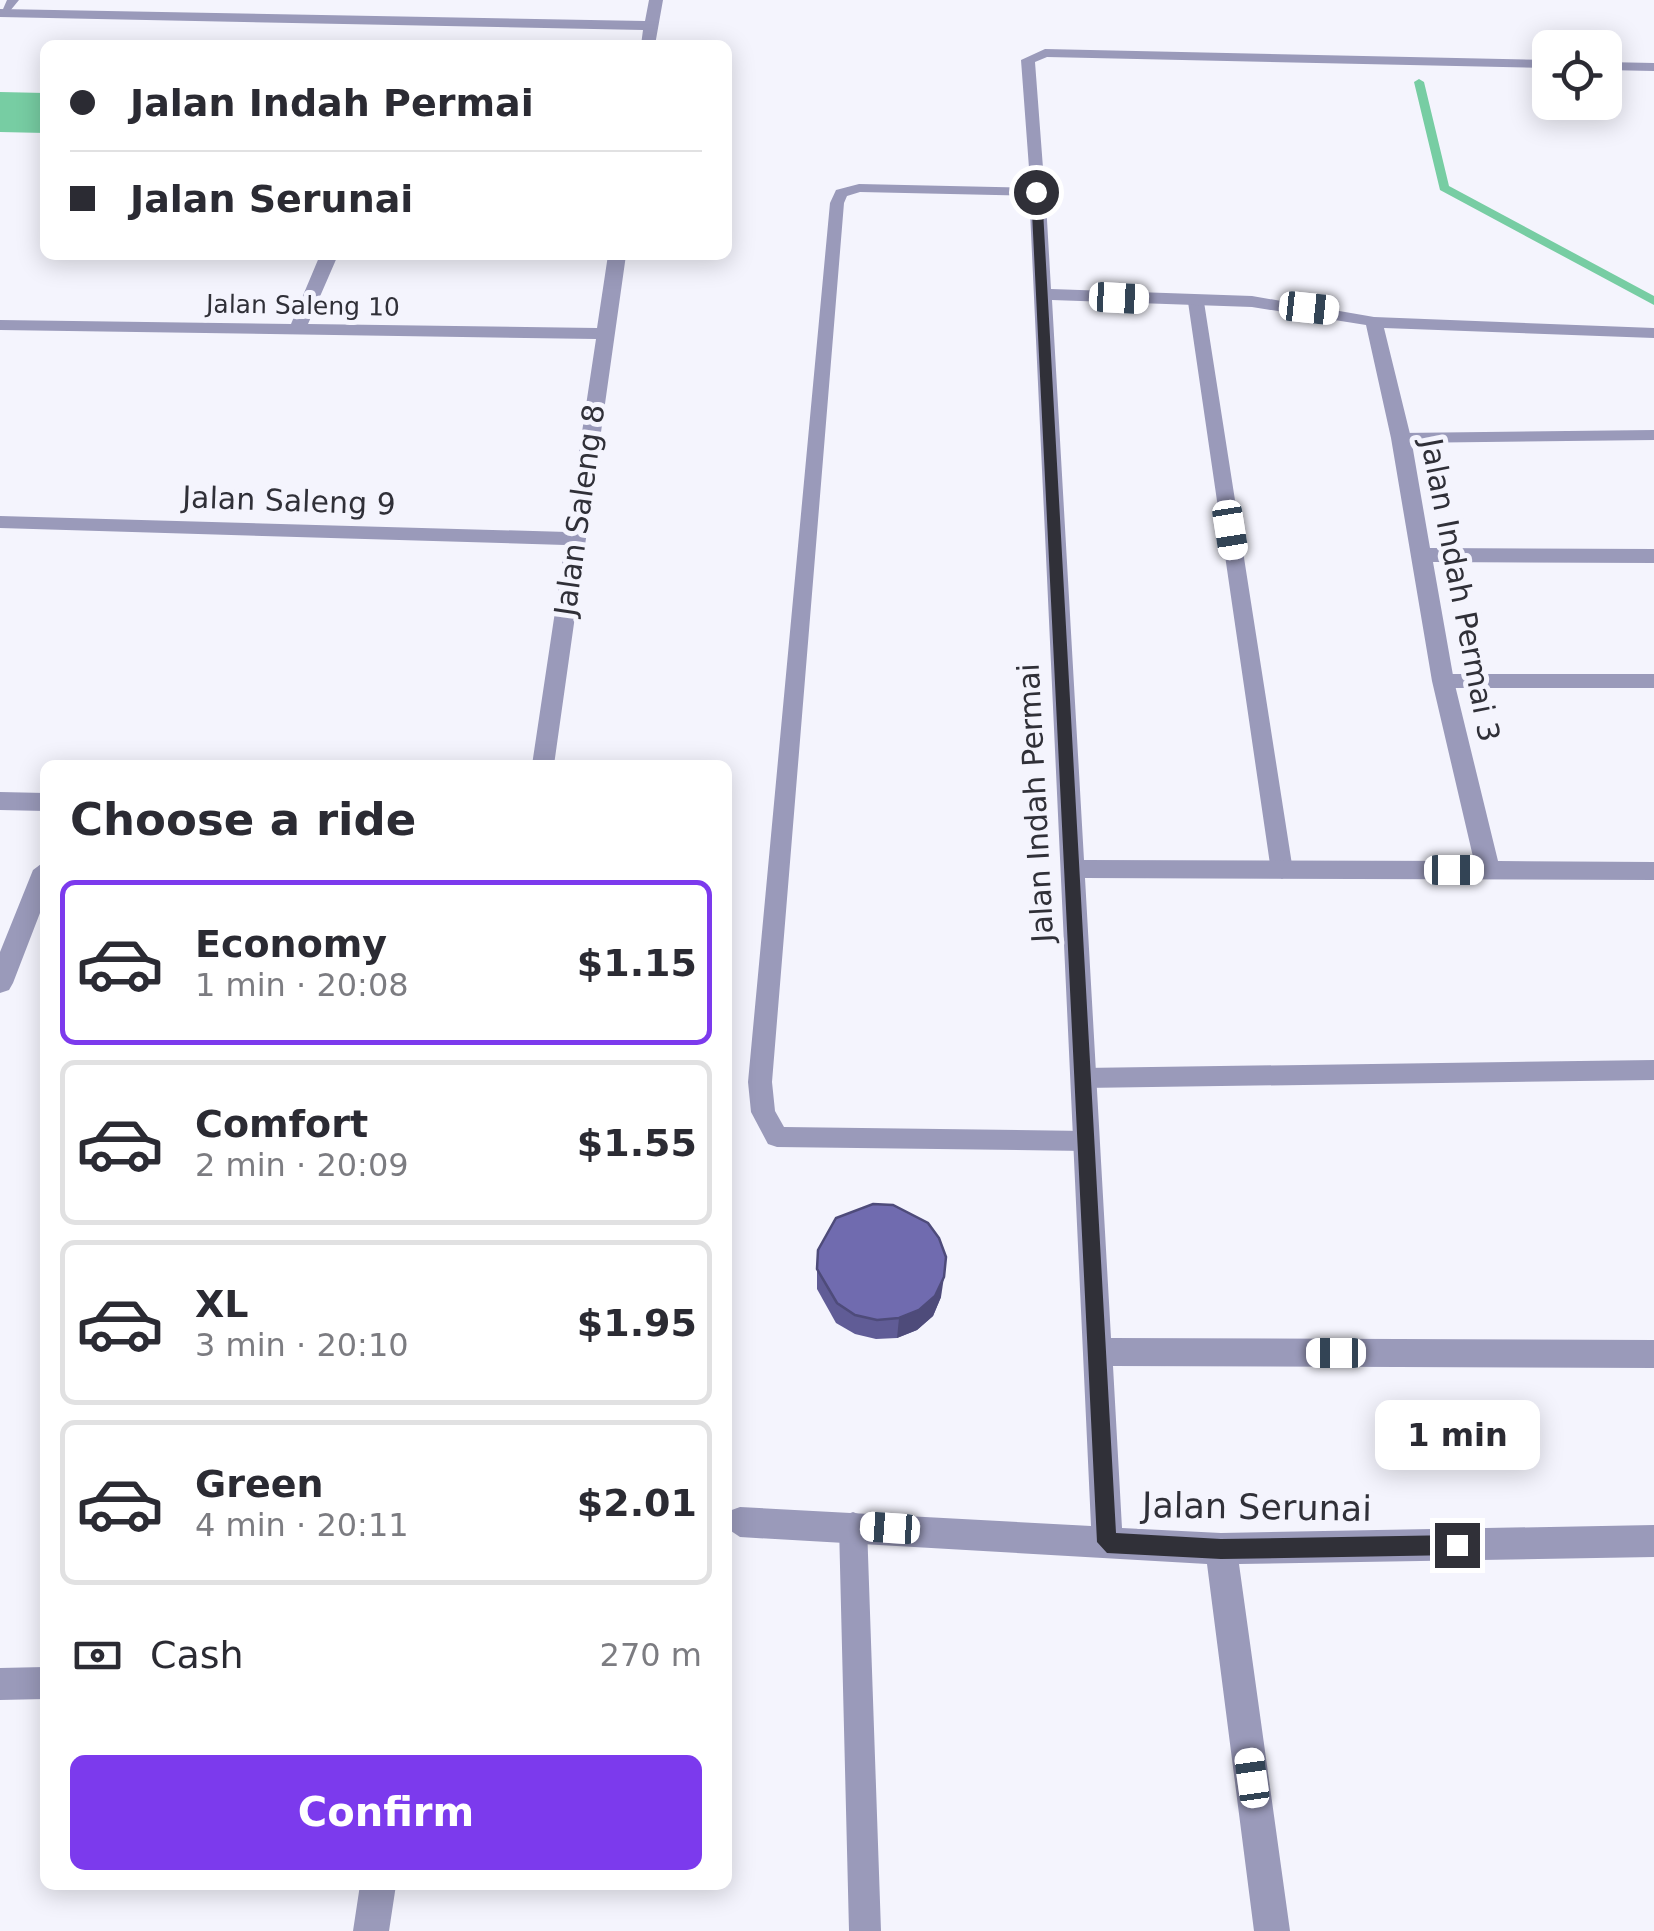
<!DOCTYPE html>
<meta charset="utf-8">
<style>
body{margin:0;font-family:"DejaVu Sans",sans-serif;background:#f7f7f7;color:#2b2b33;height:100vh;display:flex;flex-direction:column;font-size:38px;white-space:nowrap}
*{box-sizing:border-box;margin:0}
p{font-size:32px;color:#7c7c81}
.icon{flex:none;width:55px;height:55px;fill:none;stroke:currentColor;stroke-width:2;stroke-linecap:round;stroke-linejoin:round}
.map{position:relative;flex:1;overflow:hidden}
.sheet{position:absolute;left:40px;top:760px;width:692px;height:1130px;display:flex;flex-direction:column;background:#fff;border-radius:15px;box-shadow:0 5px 25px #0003}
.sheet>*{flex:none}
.banner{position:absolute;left:40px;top:40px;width:692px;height:220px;border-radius:15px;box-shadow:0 5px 25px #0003;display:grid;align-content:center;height:220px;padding:0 30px;background:#fff}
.controls{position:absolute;left:1532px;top:30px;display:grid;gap:20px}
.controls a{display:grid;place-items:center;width:90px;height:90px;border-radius:15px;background:#fff;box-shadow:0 5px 25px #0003;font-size:50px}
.end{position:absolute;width:45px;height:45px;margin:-22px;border:12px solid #303038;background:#fff;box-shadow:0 0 0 5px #fff}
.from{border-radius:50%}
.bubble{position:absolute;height:70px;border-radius:15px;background:#fff;box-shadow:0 5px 25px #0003;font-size:32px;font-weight:800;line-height:70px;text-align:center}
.car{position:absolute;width:30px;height:60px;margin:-30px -15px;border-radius:12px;box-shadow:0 0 8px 2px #0007;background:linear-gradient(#fff 24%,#345 0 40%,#fff 0 76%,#345 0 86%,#fff 0)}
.banner b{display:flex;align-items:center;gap:35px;height:95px;font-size:38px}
.banner b+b{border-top:2px solid #e1e1e2}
.banner i{width:25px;height:25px;background:#2b2b33}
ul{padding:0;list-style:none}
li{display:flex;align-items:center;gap:30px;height:165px;margin:0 20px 15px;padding:0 10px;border:5px solid #e1e1e2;border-radius:15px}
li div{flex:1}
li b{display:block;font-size:38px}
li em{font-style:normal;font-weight:800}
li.selected{border-color:#7c3aed}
li>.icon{width:90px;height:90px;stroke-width:1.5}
h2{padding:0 30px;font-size:45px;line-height:120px}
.pay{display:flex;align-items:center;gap:25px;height:110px;padding:0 30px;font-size:38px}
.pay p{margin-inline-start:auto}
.action{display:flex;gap:20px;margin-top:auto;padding:20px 30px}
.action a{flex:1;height:115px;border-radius:15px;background:#7c3aed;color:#fff;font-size:40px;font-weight:800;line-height:115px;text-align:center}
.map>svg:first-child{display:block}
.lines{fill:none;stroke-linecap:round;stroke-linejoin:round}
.stream{fill:#77cda3;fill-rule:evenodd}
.river{fill:#77cda3;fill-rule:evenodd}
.service{fill:#9a9aba;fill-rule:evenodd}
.minor{fill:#9a9aba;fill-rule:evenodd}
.wall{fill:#605c96}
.shaded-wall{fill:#4e4b7a}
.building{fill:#706baf;stroke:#4e4b7a;stroke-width:2.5}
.route{fill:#303038}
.labels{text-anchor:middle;stroke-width:10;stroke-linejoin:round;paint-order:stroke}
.far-street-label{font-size:25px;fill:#303038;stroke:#f4f4fd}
.street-label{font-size:30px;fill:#303038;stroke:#f4f4fd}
.near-street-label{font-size:35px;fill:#303038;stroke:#f4f4fd}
</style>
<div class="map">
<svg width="1654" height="1931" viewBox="0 0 1654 1931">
<rect width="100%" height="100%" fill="#f4f4fd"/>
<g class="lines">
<path class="stream" d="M 1419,79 L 1424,82 L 1449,186 L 1654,296 L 1654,305 L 1440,190 L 1414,82 Z"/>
<path class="river" d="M 0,92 L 45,93 L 45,133 L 0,132 Z"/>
<path class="service" d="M 7,0 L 19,0 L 5,17 L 0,16 Z
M 1045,49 L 1550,60 L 1550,68 L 1047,57 L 1035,62 L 1043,168 L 1036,172 L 1029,168 L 1021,60 Z
M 1605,62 L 1654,63 L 1654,71 L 1605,70 Z
M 859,184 L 1037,188 L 1044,192 L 1037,196 L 860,192 L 847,196 L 844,203 L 772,1082 L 775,1111 L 784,1127 L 1086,1131 L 1095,1134 L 1098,1141 L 1095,1148 L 1086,1151 L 777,1147 L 768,1144 L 751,1112 L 748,1082 L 830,203 L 836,190 Z
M 1196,297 L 1204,302 L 1293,871 L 1282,879 L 1271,871 L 1188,302 Z
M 1654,430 L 1654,440 L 1401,443 L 1392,438 L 1401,433 Z
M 1443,674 L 1654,674 L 1654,688 L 1443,688 L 1433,681 Z
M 1654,1060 L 1654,1080 L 1083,1088 L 1075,1085 L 1071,1078 L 1075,1071 L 1083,1068 Z
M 853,1512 L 863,1516 L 867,1526 L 881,1931 L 849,1931 L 839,1526 L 843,1516 Z"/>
<path class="minor" d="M 649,0 L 663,0 L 655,45 L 641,45 L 643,30 L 0,17 L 0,9 L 645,21 Z
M 1036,163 L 1044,168 L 1051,289 L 1252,296 L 1374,317 L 1654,328 L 1654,338 L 1384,328 L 1411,438 L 1430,548 L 1654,549 L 1654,563 L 1433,562 L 1454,681 L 1498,861 L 1654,862 L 1654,880 L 1085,878 L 1111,1338 L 1654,1340 L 1654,1368 L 1113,1366 L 1122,1528 L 1221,1533 L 1654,1525 L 1654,1557 L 1239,1564 L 1290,1931 L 1254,1931 L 1207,1564 L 740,1537 L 728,1529 L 729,1511 L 740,1507 L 1091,1526 L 1028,168 ZM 1052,300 L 1252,307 L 1366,325 L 1391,438 L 1432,681 L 1474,861 L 1084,860 Z
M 320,255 L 338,255 L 308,324 L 597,328 L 608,255 L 626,255 L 554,765 L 532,765 L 565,545 L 0,528 L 0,516 L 567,532 L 596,339 L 0,330 L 0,320 L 291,324 Z
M 0,792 L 45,793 L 45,811 L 0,810 Z
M 45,861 L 45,900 L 13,983 L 9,990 L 0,993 L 0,952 L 33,870 Z
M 45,1667 L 45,1699 L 0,1700 L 0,1668 Z
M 360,1885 L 396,1885 L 389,1931 L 353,1931 Z"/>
</g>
<path class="wall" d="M 817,1269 L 941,1297 L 933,1316 L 917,1330 L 897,1338 L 876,1339 L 855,1334 L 836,1323 L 817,1289 Z"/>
<path class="shaded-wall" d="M 944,1277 L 941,1297 L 933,1316 L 917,1330 L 897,1338 L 899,1318 Z"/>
<path class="building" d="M 873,1204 L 893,1205 L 928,1223 L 939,1238 L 946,1257 L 944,1277 L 935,1296 L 919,1310 L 899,1318 L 877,1320 L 855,1315 L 837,1303 L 817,1269 L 818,1250 L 836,1218 Z"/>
<path class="route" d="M 1036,189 L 1042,192 L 1116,1533 L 1221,1539 L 1457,1535 L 1467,1545 L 1457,1555 L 1221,1559 L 1107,1553 L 1097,1542 L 1031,192 Z"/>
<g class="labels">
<g class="far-street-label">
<text transform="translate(303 305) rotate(1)" y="9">Jalan Saleng 10</text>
</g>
<g class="street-label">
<text transform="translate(289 501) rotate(2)" y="10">Jalan Saleng 9</text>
<text transform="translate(580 510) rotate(-82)" y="10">Jalan Saleng 8</text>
<text transform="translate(1460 590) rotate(79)" y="10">Jalan Indah Permai 3</text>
<text transform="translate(1036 803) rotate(-93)" y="10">Jalan Indah Permai</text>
</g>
<g class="near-street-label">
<text transform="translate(1257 1507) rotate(1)" y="12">Jalan Serunai</text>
</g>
</g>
</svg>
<div class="controls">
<a><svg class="icon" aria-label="locate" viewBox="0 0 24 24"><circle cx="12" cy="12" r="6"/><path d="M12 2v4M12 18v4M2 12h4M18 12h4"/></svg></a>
</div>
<i class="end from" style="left:1036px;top:192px"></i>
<i class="end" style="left:1457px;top:1545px"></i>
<div class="bubble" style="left:1375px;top:1400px;width:165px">1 min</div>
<i class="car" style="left:1119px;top:298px;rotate:93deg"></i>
<i class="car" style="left:1309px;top:308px;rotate:96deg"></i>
<i class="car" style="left:1230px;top:530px;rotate:171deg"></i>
<i class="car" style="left:1454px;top:870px;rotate:90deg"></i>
<i class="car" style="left:1336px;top:1353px;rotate:270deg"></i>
<i class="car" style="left:890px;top:1528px;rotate:274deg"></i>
<i class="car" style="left:1252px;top:1778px;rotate:352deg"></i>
<div class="banner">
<b><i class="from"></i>Jalan Indah Permai</b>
<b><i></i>Jalan Serunai</b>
</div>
<section class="sheet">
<h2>Choose a ride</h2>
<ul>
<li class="selected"><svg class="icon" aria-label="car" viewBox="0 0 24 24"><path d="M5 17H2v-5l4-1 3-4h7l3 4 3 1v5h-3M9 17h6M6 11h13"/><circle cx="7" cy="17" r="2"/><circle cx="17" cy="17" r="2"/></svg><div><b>Economy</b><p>1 min · 20:08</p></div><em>$1.15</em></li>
<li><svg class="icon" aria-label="car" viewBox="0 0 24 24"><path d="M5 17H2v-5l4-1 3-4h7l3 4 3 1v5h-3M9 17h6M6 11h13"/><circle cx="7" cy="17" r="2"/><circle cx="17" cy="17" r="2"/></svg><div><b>Comfort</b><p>2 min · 20:09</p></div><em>$1.55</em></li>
<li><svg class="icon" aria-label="car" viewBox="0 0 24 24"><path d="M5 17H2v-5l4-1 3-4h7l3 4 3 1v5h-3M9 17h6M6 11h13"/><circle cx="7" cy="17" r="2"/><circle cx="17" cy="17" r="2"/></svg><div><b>XL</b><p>3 min · 20:10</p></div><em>$1.95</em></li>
<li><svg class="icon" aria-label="car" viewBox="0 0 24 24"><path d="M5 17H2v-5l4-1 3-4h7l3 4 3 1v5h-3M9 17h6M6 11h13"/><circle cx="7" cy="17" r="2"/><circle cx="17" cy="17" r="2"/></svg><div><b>Green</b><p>4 min · 20:11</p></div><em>$2.01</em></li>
</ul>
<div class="pay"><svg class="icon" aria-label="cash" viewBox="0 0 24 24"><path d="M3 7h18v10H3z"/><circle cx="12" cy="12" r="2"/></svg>Cash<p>270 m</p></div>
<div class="action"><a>Confirm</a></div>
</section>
</div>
